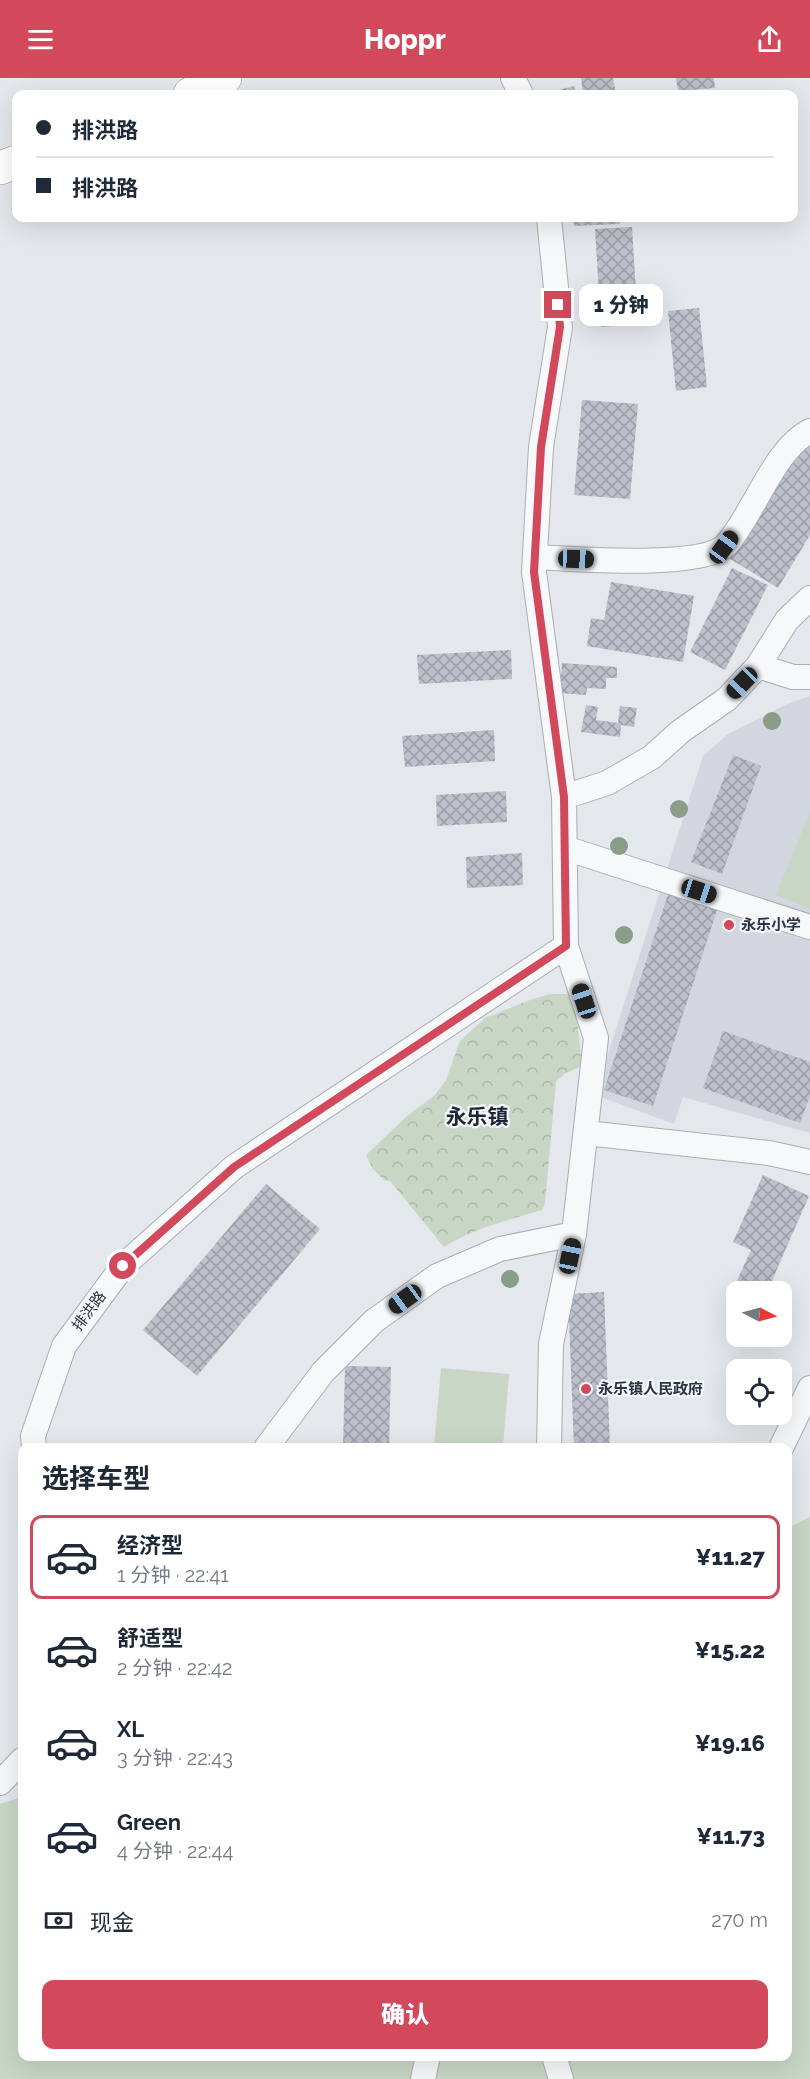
<!DOCTYPE html>
<html lang="zh">
<meta charset="utf-8">
<style>
body{margin:0;font-family:Raleway,"Noto Sans SC",sans-serif;background:#f2f2f3;color:#1f2937;height:100vh;display:flex;flex-direction:column;font-size:22px;white-space:nowrap}
*{box-sizing:border-box;margin:0}
p{font-size:20px;color:#747a83}
.icon{flex:none;width:33px;height:33px;fill:none;stroke:currentColor;stroke-width:2;stroke-linecap:round;stroke-linejoin:round}
.map{position:relative;flex:1;overflow:hidden}
.side{position:absolute;left:18px;top:1365px;width:774px;height:618px;display:flex;flex-direction:column;background:#fff;border-radius:12px;box-shadow:0 6px 24px #0002}
.side>*{flex:none}
.top-card{position:absolute;left:12px;top:12px;width:786px;height:132px;border-radius:12px;box-shadow:0 6px 24px #0002;display:grid;align-content:center;height:132px;padding:0 24px;background:#fff}
.needle{width:39px;rotate:96deg}
.tools{position:absolute;left:726px;top:1203px;display:grid;gap:12px}
.tools a{display:grid;place-items:center;width:66px;height:66px;border-radius:12px;background:#fff;box-shadow:0 6px 24px #0002;font-size:30px}
.end{position:absolute;width:27px;height:27px;margin:-14px;border:8px solid #d1495b;background:#fff;box-shadow:0 0 0 3px #fff}
.from{border-radius:50%}
.bubble{position:absolute;height:42px;border-radius:12px;background:#fff;box-shadow:0 6px 24px #0002;font-size:20px;font-weight:800;line-height:42px;text-align:center}
.car{position:absolute;width:18px;height:36px;margin:-18px -9px;border-radius:8px;box-shadow:0 0 4px 2px #0007;background:linear-gradient(#222 24%,#8ab4d8 0 40%,#222 0 76%,#8ab4d8 0 86%,#222 0)}
.top-card b{display:flex;align-items:center;gap:21px;height:57px;font-size:22px}
.top-card b+b{border-top:2px solid #e0e1e3}
.top-card i{width:15px;height:15px;background:#1f2937}
ul{padding:0;list-style:none}
li{display:flex;align-items:center;gap:18px;height:84px;margin:0 12px 9px;padding:0 12px;border:3px solid transparent;border-radius:12px}
li div{flex:1}
li b{display:block;font-size:22px}
li em{font-style:normal;font-weight:800}
li.on{border-color:#d1495b}
li>.icon{width:54px;height:54px;stroke-width:1.5}
h2{padding:0 24px;font-size:27px;line-height:72px}
.pay{display:flex;align-items:center;gap:15px;height:66px;padding:0 24px;font-size:22px}
.pay p{margin-inline-start:auto}
.primary-button{display:flex;gap:12px;margin-top:auto;padding:12px 24px}
.primary-button a{flex:1;height:69px;border-radius:12px;background:#d1495b;color:#fff;font-size:24px;font-weight:800;line-height:69px;text-align:center}
header{display:flex;justify-content:space-between;align-items:center;height:78px;padding:0 24px;background:#d1495b;color:#fff;font-size:27px;font-weight:800}
.map>svg:first-child{display:block}
.built{fill:#d2d6de}
.forest{fill:url(#forest-crowns)}
.green{fill:#c9d6c5}
.building{fill:url(#building-cross-hatch)}
.lines{fill:none;stroke-linecap:round;stroke-linejoin:round}
.street-casing{stroke:#a9aeb7;stroke-width:26}
.highway-casing{stroke:#8b94a3;stroke-width:34}
.street{stroke:#f7f8fa;stroke-width:24}
.highway{stroke:#fff;stroke-width:33}
.tree{fill:#899d89}
.route{stroke:#d1495b;stroke-width:8}
.poi-dot{fill:#d1495b;stroke:#f4f6f9;stroke-width:2}
.labels{text-anchor:middle;stroke-width:4.5;stroke-linejoin:round;paint-order:stroke}
.poi-label{font-size:15px;font-weight:bold;fill:#2b3445;stroke:#f4f6f9;text-anchor:start}
.street-label{font-size:15px;fill:#2b3445;stroke:#f4f6f9}
.district-label{font-size:21px;font-weight:bold;fill:#1d2536;stroke:#f4f6f9}
</style>
<header><svg class="icon" aria-label="menu" viewBox="0 0 24 24"><path d="M4 6h16M4 12h16M4 18h16"/></svg>Hoppr<svg class="icon" aria-label="share" viewBox="0 0 24 24"><path d="M12 15V3M7 8l5-5 5 5M5 13v7h14v-7"/></svg></header>
<div class="map">
<svg width="810" height="2001" viewBox="0 0 810 2001">
<defs>
<pattern id="forest-crowns" width="20" height="18" patternUnits="userSpaceOnUse" patternTransform="scale(1.5)"><rect width="20" height="18" fill="#c9d6c5"/><path d="M2 6a3 3 0 1 1 6 0M12 15a3 3 0 1 1 6 0" fill="none" stroke="#adb8ab"/></pattern>
<pattern id="building-cross-hatch" width="8" height="8" patternUnits="userSpaceOnUse" patternTransform="scale(1.5)"><rect width="8" height="8" fill="#bbc0ca"/><path d="M0 0l8 8M0 8l8-8" fill="none" stroke="#989da6"/></pattern>
</defs>
<rect width="100%" height="100%" fill="#e4e7ec"/>
<path class="built" d="M 810,618 L 810,1055 L 683,1019 L 674,1046 L 595,1017 L 703,678 L 728,656 L 785,627 Z"/>
<path class="forest" d="M 550,916 L 566,916 L 575,919 L 582,988 L 566,995 L 556,1003 L 545,1125 L 542,1132 C 508,1142 475,1150 444,1169 L 390,1103 L 384,1102 L 373,1091 L 366,1077 L 407,1038 L 435,1017 L 446,1002 L 460,963 L 485,940 L 530,922 Z"/>
<path class="green" d="M 810,734 L 810,831 L 776,817 Z
M 441,1290 L 509,1296 L 503,1369 L 434,1369 Z
M 810,1439 L 810,2001 L 0,2001 L 0,1726 L 22,1719 L 22,1978 L 788,1978 L 788,1450 Z"/>
<path class="building" d="M 581,0 L 613,0 L 616,16 L 583,16 Z
M 676,0 L 714,0 L 715,10 L 678,13 Z
M 574,8 L 576,16 L 544,16 Z
M 573,140 L 619,140 L 620,146 L 574,148 Z
M 632,149 L 638,246 L 601,249 L 595,151 Z
M 699,230 L 707,309 L 676,313 L 668,233 Z
M 582,322 L 638,326 L 630,421 L 574,417 Z
M 802,360 L 810,365 L 810,457 L 778,510 L 730,481 Z
M 732,490 L 768,507 L 725,592 L 690,574 Z
M 611,504 L 694,518 L 683,584 L 587,568 L 591,540 L 604,542 Z
M 511,572 L 512,601 L 419,606 L 417,577 Z
M 562,585 L 617,589 L 617,600 L 606,600 L 606,611 L 587,610 L 586,617 L 560,615 Z
M 586,627 L 598,629 L 596,642 L 618,645 L 620,628 L 637,630 L 634,649 L 621,647 L 620,659 L 581,654 Z
M 494,652 L 495,683 L 405,689 L 402,658 Z
M 733,677 L 761,688 L 722,796 L 691,784 Z
M 506,713 L 507,744 L 437,748 L 436,717 Z
M 522,775 L 523,807 L 467,810 L 466,779 Z
M 671,807 L 720,823 L 653,1028 L 604,1012 Z
M 723,953 L 810,984 L 810,1018 L 800,1045 L 703,1010 Z
M 763,1097 L 809,1118 L 767,1214 L 745,1214 L 734,1209 L 751,1172 L 733,1164 Z
M 266,1106 L 320,1151 L 197,1298 L 143,1252 Z
M 604,1214 L 610,1370 L 574,1370 L 568,1216 Z
M 345,1288 L 391,1289 L 389,1370 L 343,1370 Z"/>
<g class="lines">
<g class="street-casing">
<path id="street" d="M 513,0 L 521,16
M 535,479 C 571,481 702,491 726,467 C 738,454 747,436 756,421 C 769,398 786,365 810,353
M 758,588 L 793,599 L 810,599
M 564,719 L 607,705 L 652,679 L 681,653 L 727,621 L 758,588 L 787,542 L 810,520
M 565,770 L 810,849
M 586,1055 L 769,1075 L 810,1084
M 34,1370 L 33,1358 L 64,1268 L 123,1188 L 234,1089 L 566,868 L 564,719 L 534,494 L 541,369 L 560,249 L 549,140
M 266,1370 L 323,1294 L 374,1243 L 437,1198 L 500,1171 L 574,1156
M 549,1370 L 551,1266 L 574,1156 L 596,960 L 566,868
M 781,1370 L 810,1310
M 0,1705 L 22,1682
M 554,1978 L 561,2001
M 423,2001 L 428,1978"/>
</g>
<g class="highway-casing">
<path id="highway" d="M 190,16 L 225,0
M 0,90 L 16,84"/>
</g>
<use href="#street" class="street"/>
<use href="#highway" class="highway"/>
</g>
<g class="tree">
<circle cx="772" cy="643" r="9"/>
<circle cx="679" cy="731" r="9"/>
<circle cx="619" cy="768" r="9"/>
<circle cx="624" cy="857" r="9"/>
<circle cx="510" cy="1201" r="9"/>
</g>
<g class="lines">
<path class="route" d="M 123,1188 L 234,1089 L 566,868 L 564,719 L 534,494 L 541,369 L 560,249 L 558,227"/>
</g>
<g class="poi-dot">
<circle cx="729" cy="847" r="6"/>
<circle cx="586" cy="1311" r="6"/>
</g>
<g class="labels">
<g class="poi-label">
<text x="741" y="852">永乐小学</text>
<text x="598" y="1316">永乐镇人民政府</text>
</g>
<g class="street-label">
<text transform="translate(89 1233) rotate(-53)" y="5">排洪路</text>
</g>
<g class="district-label">
<text x="477" y="1046">永乐镇</text>
</g>
</g>
</svg>
<div class="tools">
<a><svg class="needle" viewBox="-14 -14 28 28"><path d="M0-13l5 13h-10z" fill="#e53935"/><path d="M0 13l5-13h-10z" fill="#747a83"/></svg></a>
<a><svg class="icon" aria-label="locate" viewBox="0 0 24 24"><circle cx="12" cy="12" r="6"/><path d="M12 2v4M12 18v4M2 12h4M18 12h4"/></svg></a>
</div>
<i class="end from" style="left:123px;top:1188px"></i>
<i class="end" style="left:558px;top:227px"></i>
<div class="bubble" style="left:579px;top:206px;width:84px">1 分钟</div>
<i class="car" style="left:724px;top:469px;rotate:36deg"></i>
<i class="car" style="left:576px;top:481px;rotate:92deg"></i>
<i class="car" style="left:742px;top:605px;rotate:224deg"></i>
<i class="car" style="left:699px;top:813px;rotate:108deg"></i>
<i class="car" style="left:584px;top:923px;rotate:342deg"></i>
<i class="car" style="left:570px;top:1178px;rotate:12deg"></i>
<i class="car" style="left:405px;top:1221px;rotate:234deg"></i>
<div class="top-card">
<b><i class="from"></i>排洪路</b>
<b><i></i>排洪路</b>
</div>
<section class="side">
<h2>选择车型</h2>
<ul>
<li class="on"><svg class="icon" aria-label="car" viewBox="0 0 24 24"><path d="M5 17H2v-5l4-1 3-4h7l3 4 3 1v5h-3M9 17h6M6 11h13"/><circle cx="7" cy="17" r="2"/><circle cx="17" cy="17" r="2"/></svg><div><b>经济型</b><p>1 分钟 · 22:41</p></div><em>¥11.27</em></li>
<li><svg class="icon" aria-label="car" viewBox="0 0 24 24"><path d="M5 17H2v-5l4-1 3-4h7l3 4 3 1v5h-3M9 17h6M6 11h13"/><circle cx="7" cy="17" r="2"/><circle cx="17" cy="17" r="2"/></svg><div><b>舒适型</b><p>2 分钟 · 22:42</p></div><em>¥15.22</em></li>
<li><svg class="icon" aria-label="car" viewBox="0 0 24 24"><path d="M5 17H2v-5l4-1 3-4h7l3 4 3 1v5h-3M9 17h6M6 11h13"/><circle cx="7" cy="17" r="2"/><circle cx="17" cy="17" r="2"/></svg><div><b>XL</b><p>3 分钟 · 22:43</p></div><em>¥19.16</em></li>
<li><svg class="icon" aria-label="car" viewBox="0 0 24 24"><path d="M5 17H2v-5l4-1 3-4h7l3 4 3 1v5h-3M9 17h6M6 11h13"/><circle cx="7" cy="17" r="2"/><circle cx="17" cy="17" r="2"/></svg><div><b>Green</b><p>4 分钟 · 22:44</p></div><em>¥11.73</em></li>
</ul>
<div class="pay"><svg class="icon" aria-label="cash" viewBox="0 0 24 24"><path d="M3 7h18v10H3z"/><circle cx="12" cy="12" r="2"/></svg>现金<p>270 m</p></div>
<div class="primary-button"><a>确认</a></div>
</section>
</div>
